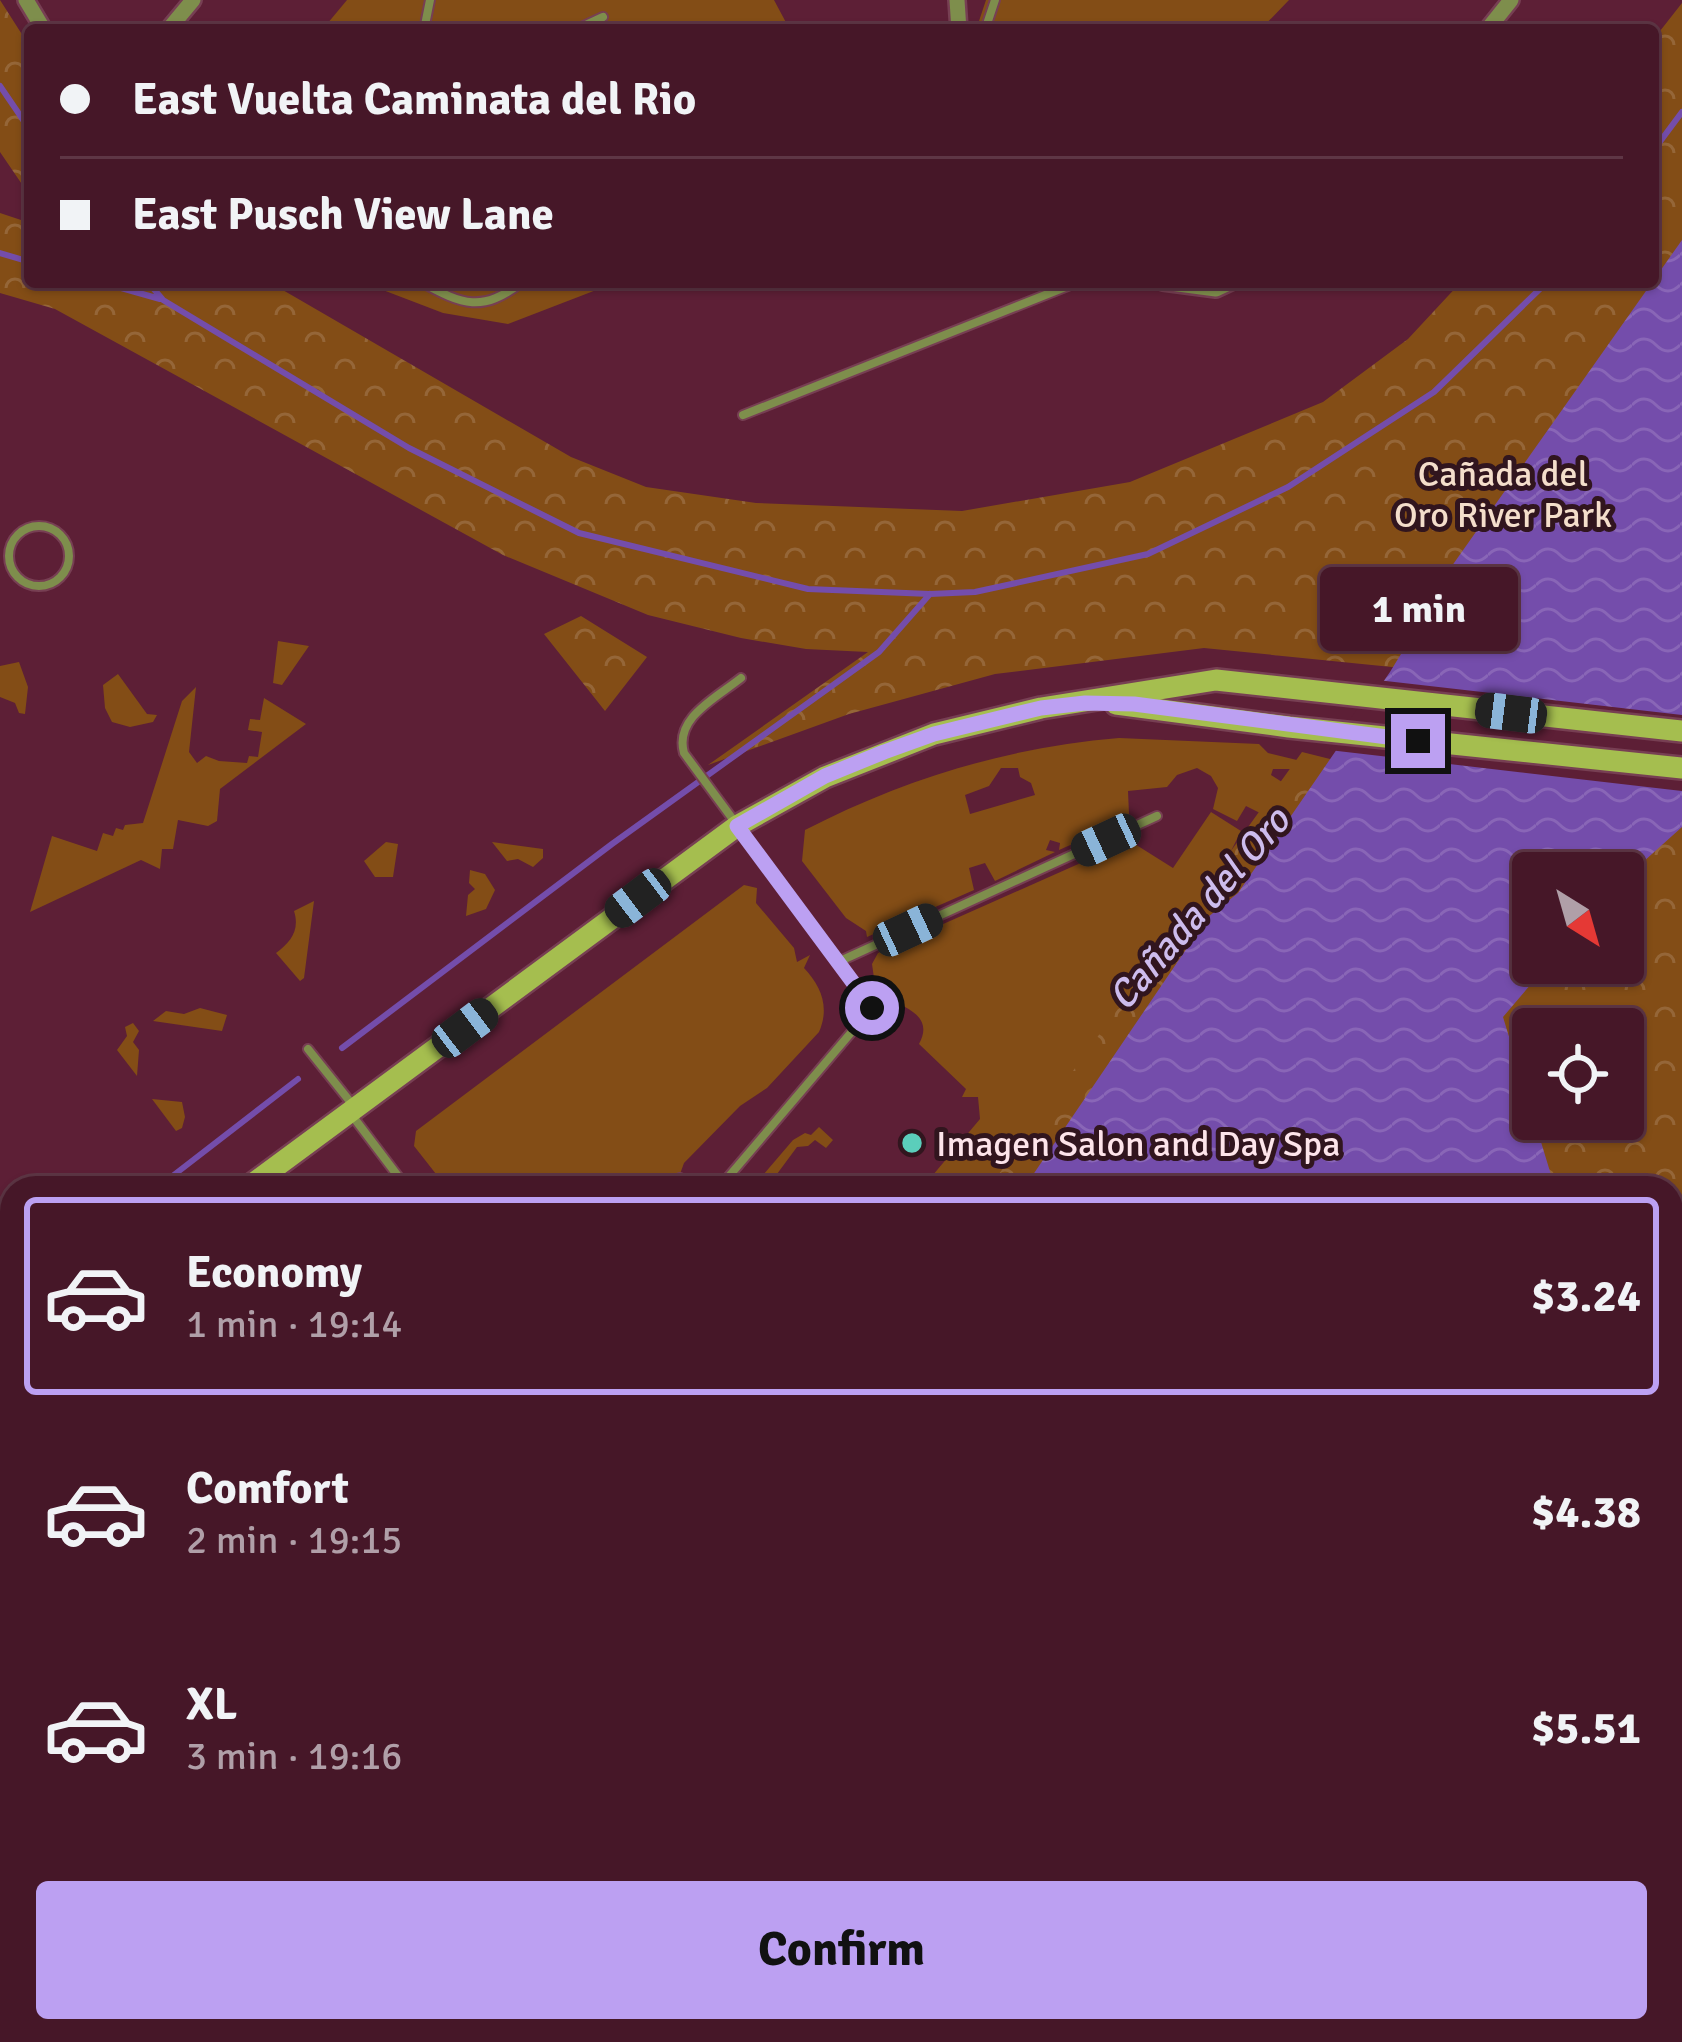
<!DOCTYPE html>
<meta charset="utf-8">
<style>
body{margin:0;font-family:Signika,sans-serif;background:#502434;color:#f1f3f6;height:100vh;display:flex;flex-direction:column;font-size:45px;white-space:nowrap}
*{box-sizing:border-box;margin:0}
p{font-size:39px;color:#b09fa8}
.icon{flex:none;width:66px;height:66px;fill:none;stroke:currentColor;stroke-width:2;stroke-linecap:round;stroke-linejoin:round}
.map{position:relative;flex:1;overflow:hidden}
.drawer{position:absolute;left:0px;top:1176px;width:1683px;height:867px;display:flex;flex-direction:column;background:#461728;border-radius:36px 36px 0 0;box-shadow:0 3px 9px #0004,0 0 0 3px #5e3645}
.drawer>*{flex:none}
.hud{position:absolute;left:24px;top:24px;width:1635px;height:264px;border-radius:12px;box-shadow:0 3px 9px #0004,0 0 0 3px #5e3645;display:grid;align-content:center;height:264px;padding:0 36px;background:#461728}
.needle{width:78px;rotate:143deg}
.tools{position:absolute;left:1512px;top:852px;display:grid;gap:24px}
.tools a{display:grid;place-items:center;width:132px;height:132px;border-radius:12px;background:#461728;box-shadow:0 3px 9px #0004,0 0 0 3px #5e3645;font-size:60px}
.end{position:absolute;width:54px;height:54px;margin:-27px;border:15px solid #bca0f2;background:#111;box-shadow:0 0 0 6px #111}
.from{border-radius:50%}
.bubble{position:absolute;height:84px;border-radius:12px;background:#461728;box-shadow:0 3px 9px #0004,0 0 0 3px #5e3645;font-size:39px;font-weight:800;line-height:84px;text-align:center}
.car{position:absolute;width:36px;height:72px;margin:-36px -18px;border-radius:15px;box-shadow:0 0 9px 3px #0007;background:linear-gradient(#222 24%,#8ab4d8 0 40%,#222 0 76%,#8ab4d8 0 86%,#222 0)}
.hud b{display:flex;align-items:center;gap:42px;height:114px;font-size:45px}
.hud b+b{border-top:3px solid #5e3645}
.hud i{width:30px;height:30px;background:#f1f3f6}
ul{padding:21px 0 0;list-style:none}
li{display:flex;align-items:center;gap:36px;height:198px;margin:0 24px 18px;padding:0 12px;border:6px solid transparent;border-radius:12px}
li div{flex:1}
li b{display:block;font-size:45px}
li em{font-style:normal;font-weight:800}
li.selected{border-color:#bca0f2}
li>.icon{width:108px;height:108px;stroke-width:1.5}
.primary-button{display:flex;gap:24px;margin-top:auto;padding:24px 36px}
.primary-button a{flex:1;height:138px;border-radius:12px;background:#bca0f2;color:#111;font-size:48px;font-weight:800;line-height:138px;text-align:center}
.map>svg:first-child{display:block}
.green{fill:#834d16;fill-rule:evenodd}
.park{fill:url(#park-crowns);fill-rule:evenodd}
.water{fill:url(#water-waves)}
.pier{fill:#5d1f36}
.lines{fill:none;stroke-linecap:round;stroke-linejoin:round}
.stream{stroke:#744dab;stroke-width:6}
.lane-casing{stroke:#773f53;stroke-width:12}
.street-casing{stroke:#773f53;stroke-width:20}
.secondary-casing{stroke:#773f53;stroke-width:26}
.lane{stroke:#7e8e4c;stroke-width:8}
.street{stroke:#7e8e4c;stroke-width:15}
.secondary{stroke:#a5be4f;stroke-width:21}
.route{stroke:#bca0f2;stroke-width:15}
.poi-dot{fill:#5bcebb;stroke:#31151e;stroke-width:4.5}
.labels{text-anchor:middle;stroke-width:10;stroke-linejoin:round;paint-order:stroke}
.park-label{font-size:36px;fill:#f4decb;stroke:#31151e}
.poi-label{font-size:36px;fill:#fde4ea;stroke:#31151e;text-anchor:start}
.water-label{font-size:39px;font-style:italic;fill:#cdbced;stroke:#31151e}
</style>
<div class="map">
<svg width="1682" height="2042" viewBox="0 0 1682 2042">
<defs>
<pattern id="park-crowns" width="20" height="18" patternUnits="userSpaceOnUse" patternTransform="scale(3)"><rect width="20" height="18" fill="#834d16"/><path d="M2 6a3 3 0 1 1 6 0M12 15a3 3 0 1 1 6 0" fill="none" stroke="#956638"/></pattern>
<pattern id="water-waves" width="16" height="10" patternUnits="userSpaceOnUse" patternTransform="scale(3)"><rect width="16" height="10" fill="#744dab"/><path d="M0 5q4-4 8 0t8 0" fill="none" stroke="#8966b7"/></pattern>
</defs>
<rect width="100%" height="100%" fill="#5d1f36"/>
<path class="green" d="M 347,0 L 774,0 L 790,30 L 322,30 Z
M 986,0 L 1289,0 L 1260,30 L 976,30 Z
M 362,282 L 617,282 L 508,324 L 443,313 Z
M 278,641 L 309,646 L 282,685 L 273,683 Z
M 19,662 L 28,687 L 25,714 L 19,713 L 15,703 L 0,697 L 0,666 Z
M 118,674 L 147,714 L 157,715 L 153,722 L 130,727 L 112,722 L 105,708 L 103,685 Z
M 196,687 L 189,752 L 197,763 L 206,756 L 219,761 L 247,763 L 249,756 L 258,757 L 262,732 L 248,730 L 250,719 L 260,720 L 264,698 L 306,724 L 220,789 L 217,821 L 208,826 L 178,820 L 173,849 L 162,849 L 160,869 L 141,860 L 30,912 L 52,836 L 97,851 L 103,833 L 113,836 L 116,828 L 123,830 L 125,825 L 143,823 L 182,701 Z
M 1119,738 L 1259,744 L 1268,753 L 1301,761 L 1295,769 L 1273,769 L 1271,775 L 1282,782 L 1260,813 L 1246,806 L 1237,821 L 1213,809 L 1218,788 L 1211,776 L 1197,768 L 1177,775 L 1167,787 L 1128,791 L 1129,814 L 1125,821 L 1059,850 L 1060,843 L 1050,840 L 1046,850 L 1055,852 L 995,881 L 985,863 L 969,868 L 974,890 L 867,937 L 866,931 L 846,918 L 802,861 L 805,830 C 904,779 1009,747 1119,738 ZM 1001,768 L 1018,768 L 1020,777 L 1031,783 L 1035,795 L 970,814 L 965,795 L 989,786 Z
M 1211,812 L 1241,831 L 1230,853 L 998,1188 L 922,1188 L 980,1119 L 978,1097 L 962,1097 L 966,1089 L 919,1044 C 934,1017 907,1007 886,999 L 878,983 L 875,985 L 872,964 L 878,953 L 1130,841 L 1173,868 Z
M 386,842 L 398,844 L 393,877 L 375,877 L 364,861 Z
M 492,842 L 543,849 L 543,858 L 533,867 L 518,859 L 507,861 Z
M 470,870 L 485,874 L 495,890 L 486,909 L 466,916 L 468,895 L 475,889 L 469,883 Z
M 744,885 L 757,888 L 756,903 L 794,948 L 797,962 L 810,955 L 804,968 C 821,986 830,1007 819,1032 L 767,1088 L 740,1106 L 684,1163 L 675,1188 L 447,1188 L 414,1146 L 416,1131 Z
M 314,901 L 304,978 L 300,981 L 276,953 C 291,942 300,930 294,911 Z
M 200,1008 L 227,1015 L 222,1031 L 153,1021 L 166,1011 L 184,1014 Z
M 133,1023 L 139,1031 L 133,1042 L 139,1050 L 137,1076 L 117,1050 L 127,1036 L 125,1027 Z
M 152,1099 L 182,1102 L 185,1117 L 182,1128 L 176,1131 Z
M 819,1127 L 833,1140 L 826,1148 L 815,1140 L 808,1146 L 797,1147 L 777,1174 L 775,1188 L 752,1188 L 793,1140 L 805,1133 L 811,1135 Z"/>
<path class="park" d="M 0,0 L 30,47 L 30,196 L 0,152 Z
M 1682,3 L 1682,691 L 1610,689 L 1204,648 L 995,674 L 849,714 L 708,765 L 868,652 L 806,649 L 741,638 L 648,615 L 503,555 L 55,309 L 0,293 L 0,213 L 30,223 L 30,282 L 269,282 L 571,457 L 646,487 L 756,503 L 962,511 L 1130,482 L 1323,402 L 1408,339 L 1461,282 L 1653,282 L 1653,40 Z
M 581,616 L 647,657 L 605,711 L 544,634 Z
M 1302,752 L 1354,765 L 1682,800 L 1682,1331 L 1671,1346 L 1671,1188 L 989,1188 ZM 1533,873 L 1623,873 L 1623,963 L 1533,963 ZM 1533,1029 L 1623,1029 L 1623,1119 L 1533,1119 Z
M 500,2031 L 1245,2031 L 1240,2042 L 496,2042 Z"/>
<path class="water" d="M 1682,240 L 1682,827 L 1623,880 L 1623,873 L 1533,873 L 1533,963 L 1549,963 L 1503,1017 L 1555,1188 L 1024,1188 L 1208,917 L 1238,893 L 1390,672 L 1437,595 L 1442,580 Z
M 560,2031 L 961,2031 L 952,2042 L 555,2042 Z"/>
<path class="pier" d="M 1377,680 L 1682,715 L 1682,791 L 1329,750 Z"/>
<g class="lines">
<path class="stream" d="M 0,86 L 30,130
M 1653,151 L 1682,112
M 0,253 L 30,262
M 100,282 L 160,299
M 148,282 L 163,300 L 409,448 L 579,533 L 808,589 L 930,594 L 975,592 L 1148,554 L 1288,487 L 1434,392 L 1547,282
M 342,1048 L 612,844 L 879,652 L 930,594
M 157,1188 L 298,1079
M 0,1302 L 12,1293"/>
<g class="lane-casing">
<path id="lane" d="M 424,30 L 430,0
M 575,30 L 603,17
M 985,30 L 995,0
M 421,282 C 463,305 482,313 522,282
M 743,415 L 1078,282
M9 556a30 30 0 1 1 60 0a30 30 0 1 1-60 0Z
M 838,962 L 1157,816
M 308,1049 L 352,1104
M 351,1114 L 407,1188
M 680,1178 L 694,1188
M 719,1188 L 872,1008 L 684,753 C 674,718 716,698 741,678
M 0,1365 L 12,1381
M 0,1550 L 12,1566
M 68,2042 L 71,2031
M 438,2042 L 438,2031"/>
</g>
<g class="street-casing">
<path id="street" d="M 26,0 L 44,30
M 957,0 L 959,30
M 168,30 L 193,0
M 1487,30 L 1511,0
M 1163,282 L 1216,289 L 1231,282
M 1671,1513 L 1682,1497
M 1645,2031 L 1658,2042
M 1348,2042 L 1354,2031"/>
</g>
<g class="secondary-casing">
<path id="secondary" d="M 1116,704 L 1289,727 L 1682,768
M 247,1188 L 737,826 L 825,777 L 934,734 L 1041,708 L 1216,680 L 1682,731
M 0,1350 L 12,1342"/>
</g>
<use href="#lane" class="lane"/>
<use href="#street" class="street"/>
<use href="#secondary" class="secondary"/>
</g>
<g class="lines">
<path class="route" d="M 872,1008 L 737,826 L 825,776 L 884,752 L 934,734 L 1041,708 L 1085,703 L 1134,704 L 1418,741"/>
</g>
<circle class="poi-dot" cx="912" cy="1143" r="12"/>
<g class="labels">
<g class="park-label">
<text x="1503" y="486">Cañada del<tspan x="1503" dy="41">Oro River Park</tspan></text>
</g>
<g class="poi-label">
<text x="936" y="1156">Imagen Salon and Day Spa</text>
</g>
<g class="water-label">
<text transform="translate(1198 908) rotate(-49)" y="14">Cañada del Oro</text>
</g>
</g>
</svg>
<div class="tools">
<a><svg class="needle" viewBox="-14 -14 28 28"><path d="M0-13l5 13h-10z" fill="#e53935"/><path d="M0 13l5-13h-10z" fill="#b09fa8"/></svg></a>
<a><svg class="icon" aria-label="locate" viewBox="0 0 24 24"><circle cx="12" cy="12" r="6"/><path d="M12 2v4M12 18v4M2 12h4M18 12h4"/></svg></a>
</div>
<i class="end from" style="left:872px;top:1008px"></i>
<i class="end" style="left:1418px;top:741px"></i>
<div class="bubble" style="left:1320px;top:567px;width:198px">1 min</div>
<i class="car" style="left:1511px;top:713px;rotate:277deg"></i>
<i class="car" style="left:1106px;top:840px;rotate:245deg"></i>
<i class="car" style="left:638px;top:898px;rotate:233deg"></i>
<i class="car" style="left:908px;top:930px;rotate:65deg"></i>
<i class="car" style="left:465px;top:1028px;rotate:53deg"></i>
<div class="hud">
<b><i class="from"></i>East Vuelta Caminata del Rio</b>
<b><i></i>East Pusch View Lane</b>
</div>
<section class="drawer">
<ul>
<li class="selected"><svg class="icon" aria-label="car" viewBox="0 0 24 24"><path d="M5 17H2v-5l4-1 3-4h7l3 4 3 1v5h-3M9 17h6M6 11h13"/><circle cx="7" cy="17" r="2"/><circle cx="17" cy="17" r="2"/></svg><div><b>Economy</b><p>1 min · 19:14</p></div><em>$3.24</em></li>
<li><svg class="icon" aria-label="car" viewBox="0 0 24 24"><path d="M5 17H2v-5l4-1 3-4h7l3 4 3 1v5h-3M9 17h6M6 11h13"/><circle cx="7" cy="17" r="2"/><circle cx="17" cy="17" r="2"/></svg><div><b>Comfort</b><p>2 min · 19:15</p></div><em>$4.38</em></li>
<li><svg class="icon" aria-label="car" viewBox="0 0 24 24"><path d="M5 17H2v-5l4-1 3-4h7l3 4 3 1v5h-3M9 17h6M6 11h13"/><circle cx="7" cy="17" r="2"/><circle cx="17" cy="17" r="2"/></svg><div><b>XL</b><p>3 min · 19:16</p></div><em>$5.51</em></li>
</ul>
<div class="primary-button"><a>Confirm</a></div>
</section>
</div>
